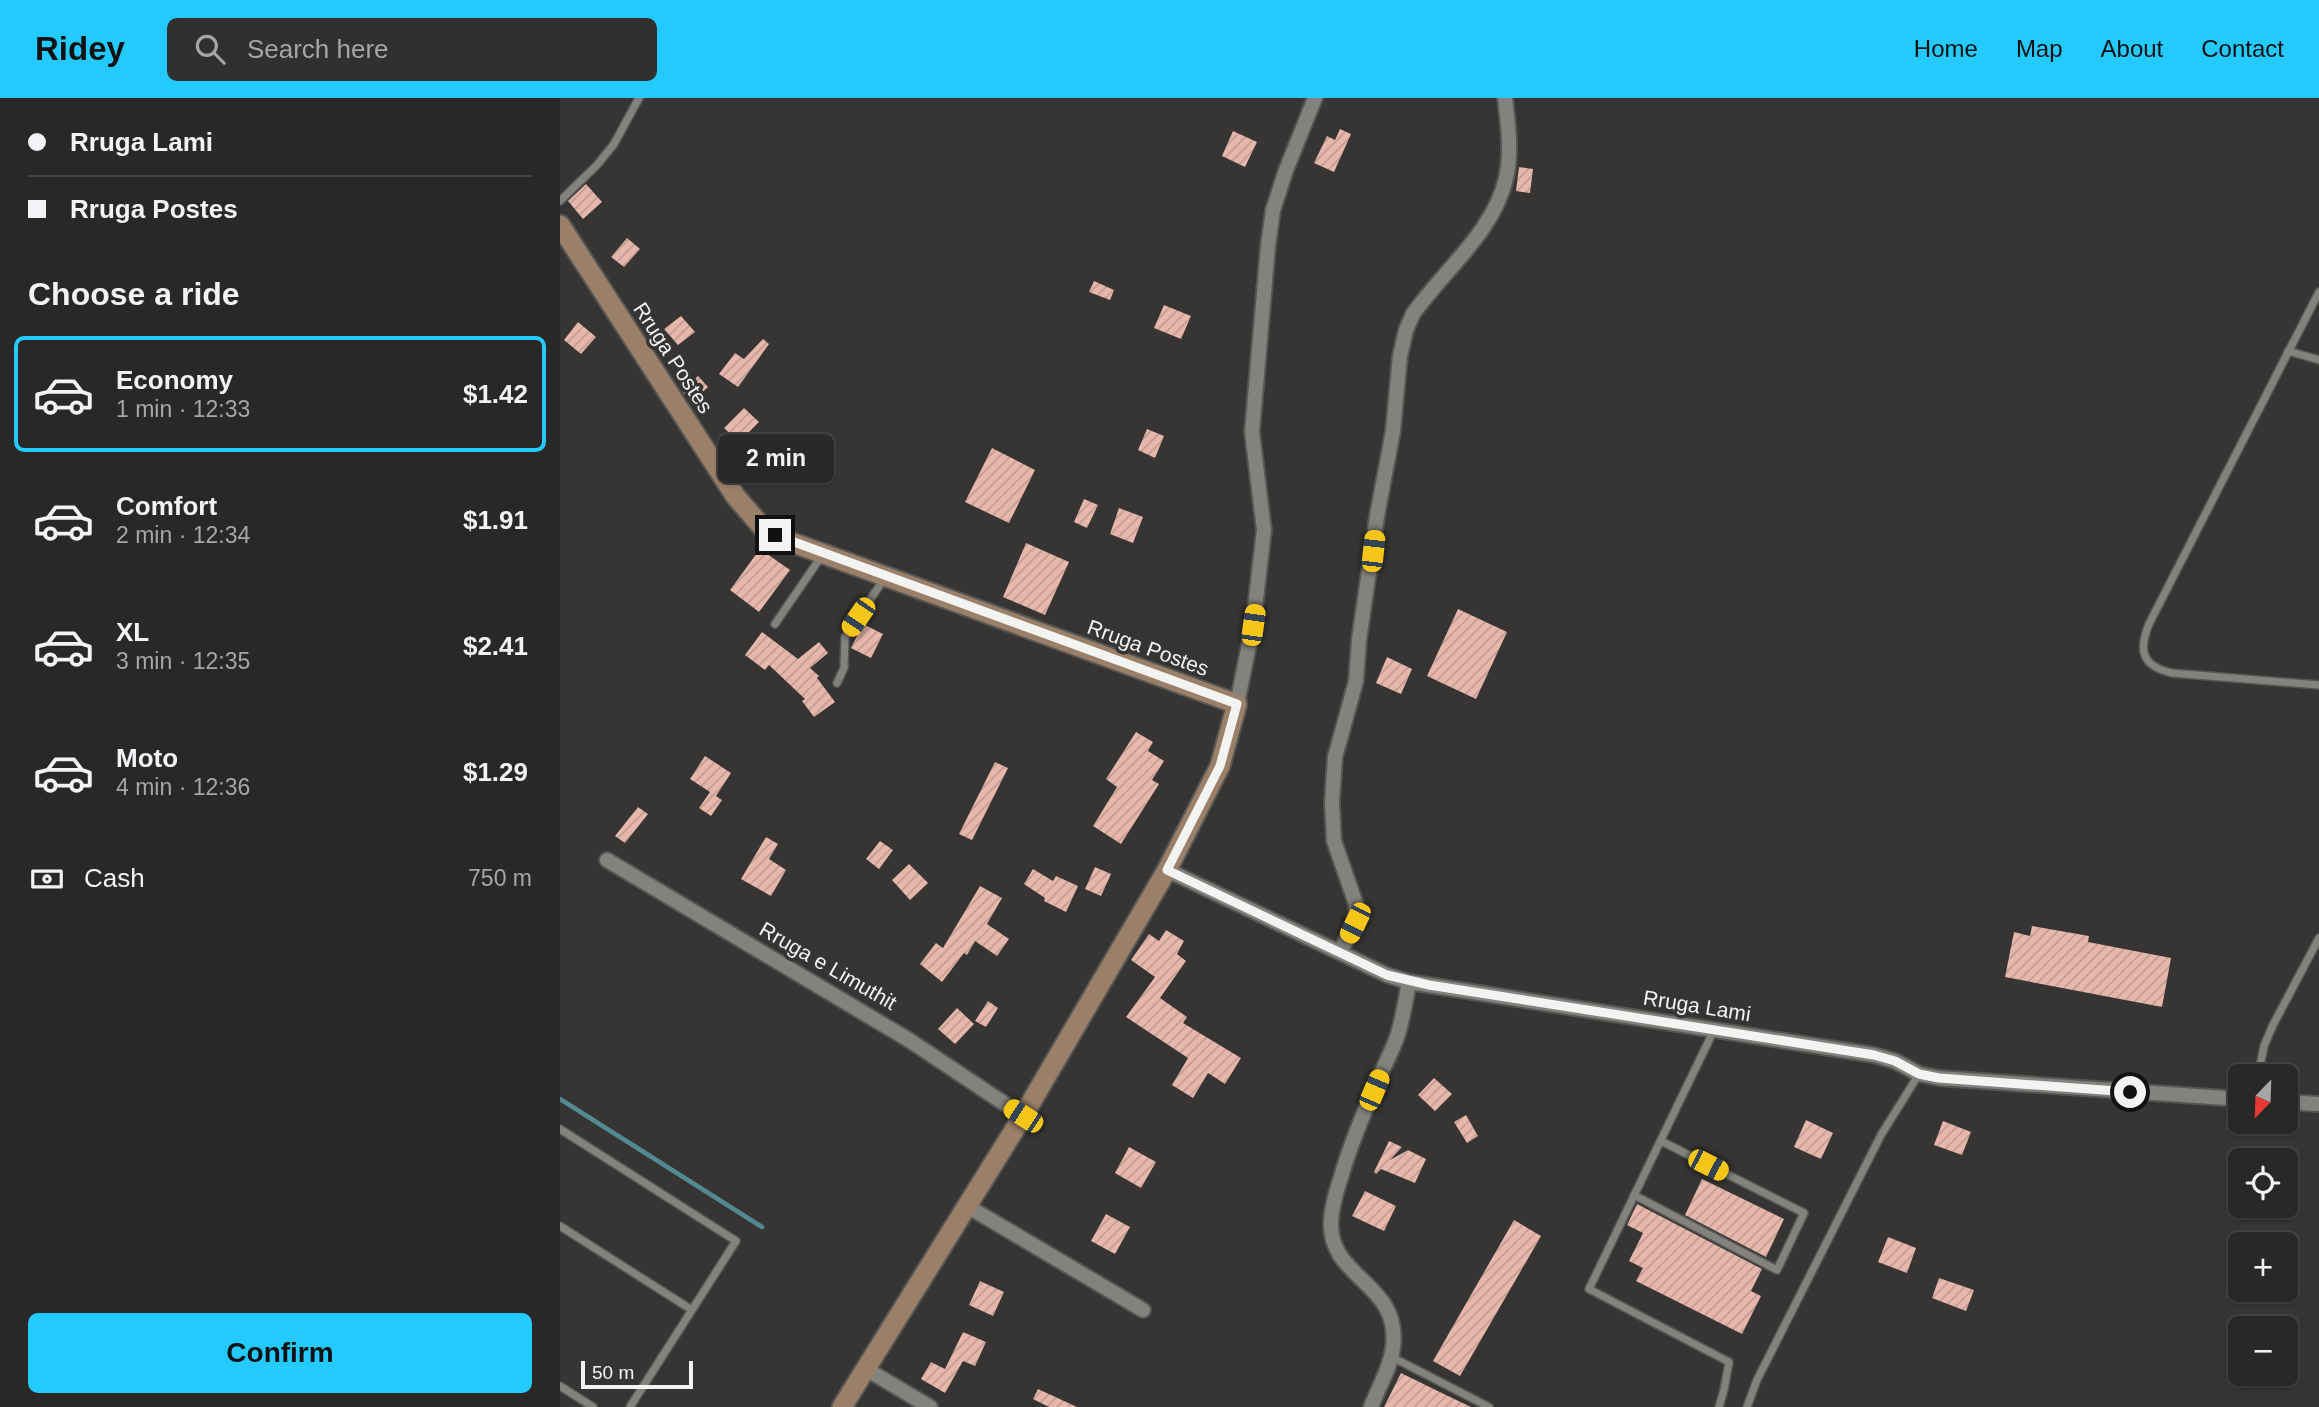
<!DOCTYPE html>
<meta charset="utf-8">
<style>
body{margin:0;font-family:Helvetica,sans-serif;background:#30302e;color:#f1f3f6;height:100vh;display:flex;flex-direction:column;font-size:26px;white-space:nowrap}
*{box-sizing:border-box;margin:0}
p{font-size:23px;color:#a5a6a7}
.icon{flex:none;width:38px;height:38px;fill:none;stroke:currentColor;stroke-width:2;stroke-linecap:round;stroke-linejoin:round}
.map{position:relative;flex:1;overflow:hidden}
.side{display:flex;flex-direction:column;background:#282826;width:560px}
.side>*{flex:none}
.banner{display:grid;align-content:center;height:154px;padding:0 28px;background:#282826}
.needle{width:46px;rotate:203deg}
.buttons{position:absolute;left:1668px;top:966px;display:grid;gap:14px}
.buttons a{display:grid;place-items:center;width:70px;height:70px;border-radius:10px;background:#282826;box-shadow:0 2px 5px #0004,0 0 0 2px #444443;font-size:35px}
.scale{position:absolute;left:21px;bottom:18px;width:112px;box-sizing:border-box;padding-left:7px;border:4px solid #f3f3f1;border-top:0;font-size:19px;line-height:24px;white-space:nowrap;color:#f3f3f1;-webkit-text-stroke:5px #363533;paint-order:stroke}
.end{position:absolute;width:32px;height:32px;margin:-16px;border:9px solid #f3f3f1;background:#111;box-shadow:0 0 0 4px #111}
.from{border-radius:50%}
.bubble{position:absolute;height:49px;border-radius:10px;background:#282826;box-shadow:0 2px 5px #0004,0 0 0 2px #444443;font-size:23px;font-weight:700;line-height:49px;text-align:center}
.car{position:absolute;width:21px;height:42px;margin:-21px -10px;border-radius:9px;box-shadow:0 0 5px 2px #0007;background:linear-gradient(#f5c518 24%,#345 0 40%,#f5c518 0 76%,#345 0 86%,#f5c518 0)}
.banner b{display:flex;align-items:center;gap:24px;height:66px;font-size:26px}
.banner b+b{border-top:2px solid #444443}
.banner i{width:18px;height:18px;background:#f1f3f6}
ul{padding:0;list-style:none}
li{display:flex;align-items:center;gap:21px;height:116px;margin:0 14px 10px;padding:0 14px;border:4px solid transparent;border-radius:10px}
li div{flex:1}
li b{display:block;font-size:26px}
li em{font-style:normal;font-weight:700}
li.current{border-color:#24c9fe}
li>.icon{width:63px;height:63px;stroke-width:1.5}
h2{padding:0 28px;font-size:32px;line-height:84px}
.pay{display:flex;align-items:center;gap:18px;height:77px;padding:0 28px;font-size:26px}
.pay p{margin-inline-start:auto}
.primary-button{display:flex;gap:14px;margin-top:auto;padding:14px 28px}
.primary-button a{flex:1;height:80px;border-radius:10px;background:#24c9fe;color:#111;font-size:28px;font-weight:700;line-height:80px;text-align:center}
header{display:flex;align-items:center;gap:42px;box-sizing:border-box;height:98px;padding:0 35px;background:#24c9fe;color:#111}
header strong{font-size:33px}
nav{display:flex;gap:38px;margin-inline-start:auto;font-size:24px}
.search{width:490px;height:63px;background:#30302e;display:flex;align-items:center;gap:18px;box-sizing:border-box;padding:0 24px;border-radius:10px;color:#a5a6a7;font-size:26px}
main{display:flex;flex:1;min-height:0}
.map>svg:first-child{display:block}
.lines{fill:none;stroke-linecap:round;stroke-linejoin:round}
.stream{stroke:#538990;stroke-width:4.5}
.building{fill:url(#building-hatch)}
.lane-casing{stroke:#555553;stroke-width:10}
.street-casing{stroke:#555553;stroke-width:18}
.secondary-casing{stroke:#555553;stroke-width:23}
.lane{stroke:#83827f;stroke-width:7}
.street{stroke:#83827f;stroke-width:14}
.secondary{stroke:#9a7f69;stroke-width:19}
.route{stroke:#f3f3f1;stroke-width:9}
.labels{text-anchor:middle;stroke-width:7;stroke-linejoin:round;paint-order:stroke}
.street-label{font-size:21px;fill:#f3f3f1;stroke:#363533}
</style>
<header>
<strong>Ridey</strong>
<div class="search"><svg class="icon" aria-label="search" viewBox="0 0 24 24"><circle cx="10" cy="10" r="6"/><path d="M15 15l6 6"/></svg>Search here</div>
<nav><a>Home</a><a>Map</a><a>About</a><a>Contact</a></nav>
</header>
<main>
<section class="side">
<div class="banner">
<b><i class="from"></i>Rruga Lami</b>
<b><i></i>Rruga Postes</b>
</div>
<h2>Choose a ride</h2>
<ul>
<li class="current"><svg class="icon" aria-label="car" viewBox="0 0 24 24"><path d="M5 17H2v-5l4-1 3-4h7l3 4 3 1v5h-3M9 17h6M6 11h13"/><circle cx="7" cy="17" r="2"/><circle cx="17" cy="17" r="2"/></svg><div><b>Economy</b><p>1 min · 12:33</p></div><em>$1.42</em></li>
<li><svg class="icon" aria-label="car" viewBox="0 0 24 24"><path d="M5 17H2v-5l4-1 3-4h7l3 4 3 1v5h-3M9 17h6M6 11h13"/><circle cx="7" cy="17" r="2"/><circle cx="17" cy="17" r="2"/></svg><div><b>Comfort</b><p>2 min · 12:34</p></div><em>$1.91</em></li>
<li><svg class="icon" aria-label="car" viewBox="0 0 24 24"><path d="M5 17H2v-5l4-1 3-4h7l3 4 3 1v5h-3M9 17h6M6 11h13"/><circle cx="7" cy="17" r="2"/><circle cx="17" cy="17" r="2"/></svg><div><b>XL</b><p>3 min · 12:35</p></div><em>$2.41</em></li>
<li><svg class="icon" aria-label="car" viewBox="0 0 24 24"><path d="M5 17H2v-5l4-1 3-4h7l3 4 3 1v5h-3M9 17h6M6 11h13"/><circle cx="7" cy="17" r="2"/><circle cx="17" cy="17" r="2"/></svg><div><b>Moto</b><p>4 min · 12:36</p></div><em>$1.29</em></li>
</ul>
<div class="pay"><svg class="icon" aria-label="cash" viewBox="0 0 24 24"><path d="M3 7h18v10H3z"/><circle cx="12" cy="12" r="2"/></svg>Cash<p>750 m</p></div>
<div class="primary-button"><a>Confirm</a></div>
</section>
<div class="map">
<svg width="1759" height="1309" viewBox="0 0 1759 1309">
<defs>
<pattern id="building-hatch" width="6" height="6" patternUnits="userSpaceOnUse" patternTransform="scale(1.75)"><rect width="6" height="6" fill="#e7b7ac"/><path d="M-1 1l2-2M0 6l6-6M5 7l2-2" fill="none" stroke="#c09c93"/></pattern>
</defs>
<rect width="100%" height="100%" fill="#363533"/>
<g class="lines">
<path class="stream" d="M 0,1001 L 202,1129"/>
</g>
<path class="building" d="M 780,31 L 791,36 L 774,74 L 754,65 L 767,38 L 775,42 Z
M 673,33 L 697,44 L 685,69 L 662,58 Z
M 959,69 L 973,71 L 970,95 L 956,93 Z
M 26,86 L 42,104 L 23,121 L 8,103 Z
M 67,140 L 80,151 L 64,169 L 51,159 Z
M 534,183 L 554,192 L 550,202 L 529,194 Z
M 604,207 L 631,218 L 621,241 L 594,230 Z
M 121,218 L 135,234 L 118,247 L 104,231 Z
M 18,224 L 36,239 L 21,256 L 4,242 Z
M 203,241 L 209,246 L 178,289 L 159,276 L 175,255 L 184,261 Z
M 138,278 L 148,289 L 131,305 L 122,293 Z
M 184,310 L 199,324 L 179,344 L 164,330 Z
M 587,331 L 604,338 L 595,360 L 578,352 Z
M 432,350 L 475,372 L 449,425 L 405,404 Z
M 524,401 L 538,407 L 527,430 L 514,424 Z
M 559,410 L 583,419 L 573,445 L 550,436 Z
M 466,445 L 509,464 L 485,517 L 443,499 Z
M 200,451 L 230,472 L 199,514 L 170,492 Z
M 898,511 L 947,534 L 916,601 L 867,578 Z
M 303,526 L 323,536 L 311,560 L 291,550 Z
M 202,534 L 238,561 L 259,544 L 268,555 L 250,570 L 259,578 L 257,580 L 275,604 L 254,619 L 242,603 L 245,601 L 209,567 L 205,572 L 185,557 Z
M 827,559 L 852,571 L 841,596 L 816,585 Z
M 576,634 L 593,644 L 588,653 L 604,663 L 592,682 L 599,686 L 561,746 L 533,728 L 557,689 L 546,681 Z
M 145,658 L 171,675 L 156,698 L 162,702 L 151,718 L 139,710 L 150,694 L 130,681 Z
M 435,664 L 448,670 L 412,742 L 399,736 Z
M 78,709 L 88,716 L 65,745 L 55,738 Z
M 206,739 L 218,746 L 209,761 L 226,772 L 211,798 L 181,781 Z
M 320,743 L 333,752 L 319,771 L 306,761 Z
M 349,766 L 368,785 L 350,802 L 332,782 Z
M 535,769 L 551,776 L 541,798 L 525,791 Z
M 473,771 L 493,783 L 496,778 L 518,788 L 506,814 L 484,803 L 485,800 L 464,786 Z
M 420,788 L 442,800 L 427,826 L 449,841 L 437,858 L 415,843 L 407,857 L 404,855 L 382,884 L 360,866 L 376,845 L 383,850 Z
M 1472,828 L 1529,838 L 1528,844 L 1611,860 L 1602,909 L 1445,879 L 1454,834 L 1470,838 Z
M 606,832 L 624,843 L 617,856 L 626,863 L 600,900 L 627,919 L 623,925 L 681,960 L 665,986 L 648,975 L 633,1000 L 612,987 L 628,960 L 566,919 L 595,879 L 571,862 L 589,836 L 599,843 Z
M 428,903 L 438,910 L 426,929 L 415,923 Z
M 397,910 L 414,926 L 395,946 L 378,931 Z
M 874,980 L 892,996 L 875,1013 L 858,997 Z
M 906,1017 L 918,1038 L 907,1045 L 894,1024 Z
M 1246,1022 L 1273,1035 L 1261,1061 L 1234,1049 Z
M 1383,1023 L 1411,1034 L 1402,1057 L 1374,1047 Z
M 829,1043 L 842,1049 L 830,1062 L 848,1052 L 866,1061 L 855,1085 L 821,1071 L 816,1076 L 814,1074 Z
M 569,1049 L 596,1064 L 581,1090 L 555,1075 Z
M 1142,1081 L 1224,1121 L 1206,1159 L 1125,1117 Z
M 805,1093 L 836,1108 L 824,1133 L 792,1118 Z
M 1077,1106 L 1202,1171 L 1191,1193 L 1201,1198 L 1182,1236 L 1076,1183 L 1083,1170 L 1069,1163 L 1083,1135 L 1067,1127 Z
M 546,1116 L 570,1129 L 555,1156 L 531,1143 Z
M 954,1122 L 981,1138 L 900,1278 L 873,1263 Z
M 1328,1139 L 1356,1150 L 1347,1175 L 1318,1164 Z
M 1379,1180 L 1414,1192 L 1406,1213 L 1372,1200 Z
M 420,1183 L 444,1194 L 433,1218 L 409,1207 Z
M 403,1234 L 426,1244 L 415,1268 L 403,1263 L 385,1295 L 361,1281 L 371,1264 L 385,1271 Z
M 841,1275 L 888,1298 L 911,1309 L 824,1309 Z
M 478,1291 L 517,1309 L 489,1309 L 473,1301 Z"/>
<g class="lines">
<g class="lane-casing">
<path id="lane" d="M 0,103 L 37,67 L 54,46 L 79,0
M 1759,194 L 1589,526 C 1578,553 1582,568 1612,575 L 1759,587
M 1728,253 L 1759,262
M 215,526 L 263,456
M 277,585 L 284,570 L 285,539 L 324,481
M 1154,932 L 1029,1191 L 1169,1264 L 1164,1292 L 1159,1309
M 1698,978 L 1704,948 L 1713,927 L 1759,840
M 0,1031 L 176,1143 L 70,1309
M 1074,1097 L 1217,1172 L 1244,1115 L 1101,1043
M 0,1128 L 132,1212
M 832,1259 L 929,1309
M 0,1288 L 33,1309
M 1187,1309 L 1197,1282 L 1321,1037 L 1359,976"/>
</g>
<g class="street-casing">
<path id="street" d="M 677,606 L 693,527 L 704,432 L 692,334 L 708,148 L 713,112 L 726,72 L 755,0
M 47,762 L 349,942 L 463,1018
M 607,772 L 827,877 L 849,884 L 1314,957 L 1335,963 L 1359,976 L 1379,980 L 1680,1001
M 780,854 L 795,825 L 796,806 L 774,743 L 772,704 L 775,659 L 796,583 L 799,542 L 817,418 L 833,333 L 840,258 L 846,232 L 853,216 C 883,173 934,134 946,80 C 952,54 948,26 945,0
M 1726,1004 L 1759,1006
M 407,1108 L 583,1212
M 306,1271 L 370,1309
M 811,1309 C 818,1290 831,1269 833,1249 C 841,1185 770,1181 771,1126 C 771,1111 776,1094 781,1079 C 791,1044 806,1009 821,975 C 827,962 834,949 838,936 C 843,919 846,901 849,884"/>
</g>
<g class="secondary-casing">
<path id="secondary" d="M 0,127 L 176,399 L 203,430 L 228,443 L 677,606 L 660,668 L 607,772 L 463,1018 L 282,1309"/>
</g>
<use href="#lane" class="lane"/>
<use href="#street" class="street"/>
<use href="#secondary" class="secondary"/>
</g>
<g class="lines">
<path class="route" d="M 215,437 L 677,606 L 660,668 L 607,772 L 827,877 L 869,887 L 1314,957 L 1335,963 L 1359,976 L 1379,980 L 1570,994"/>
</g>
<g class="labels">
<g class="street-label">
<text transform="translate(113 260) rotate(57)" y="7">Rruga Postes</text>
<text transform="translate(588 550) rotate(20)" y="7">Rruga Postes</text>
<text transform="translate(268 868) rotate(30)" y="7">Rruga e Limuthit</text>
<text transform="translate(1137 908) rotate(9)" y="7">Rruga Lami</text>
</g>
</g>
</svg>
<div class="buttons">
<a><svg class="needle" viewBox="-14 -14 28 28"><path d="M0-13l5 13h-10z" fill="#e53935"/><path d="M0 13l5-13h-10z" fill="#a5a6a7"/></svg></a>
<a><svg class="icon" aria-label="locate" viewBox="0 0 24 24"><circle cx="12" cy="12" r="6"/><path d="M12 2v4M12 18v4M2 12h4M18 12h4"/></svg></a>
<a>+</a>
<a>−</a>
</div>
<div class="scale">50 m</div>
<i class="end from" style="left:1570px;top:994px"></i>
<i class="end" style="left:215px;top:437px"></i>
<div class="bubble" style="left:158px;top:336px;width:116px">2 min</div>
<i class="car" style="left:813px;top:453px;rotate:6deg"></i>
<i class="car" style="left:298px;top:519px;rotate:214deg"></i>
<i class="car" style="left:693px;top:527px;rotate:8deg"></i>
<i class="car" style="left:795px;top:825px;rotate:206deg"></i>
<i class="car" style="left:814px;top:992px;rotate:23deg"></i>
<i class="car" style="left:463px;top:1018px;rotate:303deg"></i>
<i class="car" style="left:1148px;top:1067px;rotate:117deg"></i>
</div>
</main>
